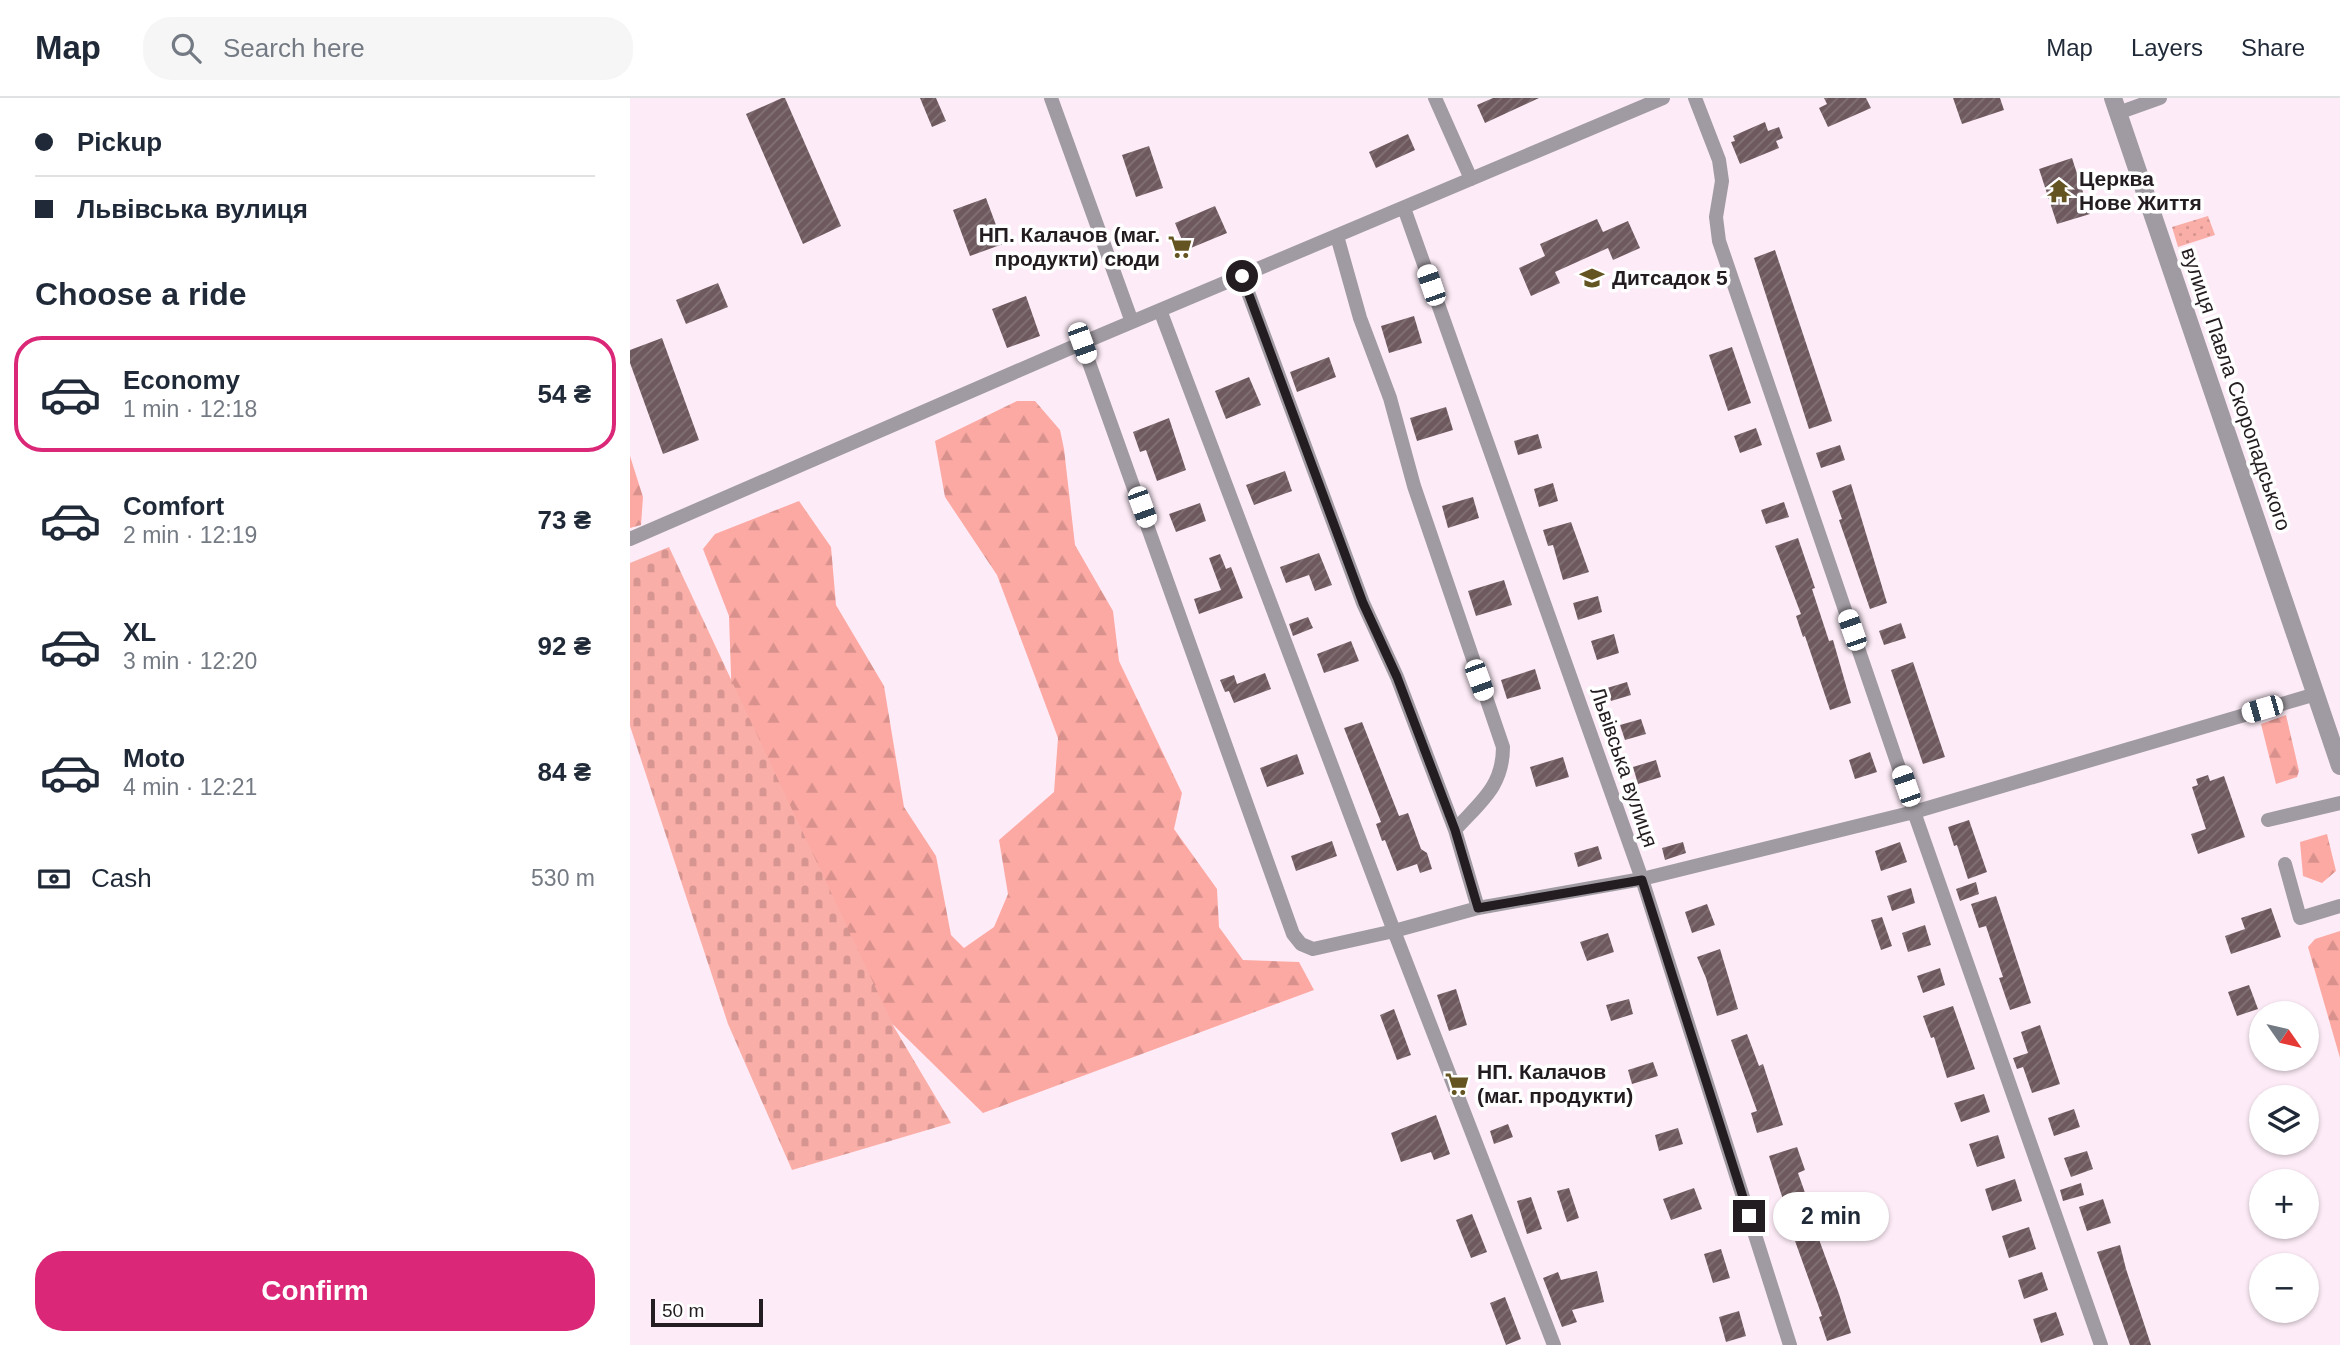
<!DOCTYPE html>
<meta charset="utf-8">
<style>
body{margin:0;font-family:Helvetica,sans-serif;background:#f6f6f7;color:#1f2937;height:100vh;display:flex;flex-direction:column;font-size:26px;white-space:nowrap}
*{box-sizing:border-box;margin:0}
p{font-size:23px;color:#747a83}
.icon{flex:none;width:38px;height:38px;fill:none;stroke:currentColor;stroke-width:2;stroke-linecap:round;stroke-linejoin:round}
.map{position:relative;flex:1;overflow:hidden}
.side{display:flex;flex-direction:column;background:#fff;width:630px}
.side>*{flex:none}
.banner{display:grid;align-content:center;height:154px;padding:0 35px;background:#fff}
.needle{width:46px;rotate:124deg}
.tools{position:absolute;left:1619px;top:903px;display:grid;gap:14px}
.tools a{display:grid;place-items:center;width:70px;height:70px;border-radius:50%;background:#fff;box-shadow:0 2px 5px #0004;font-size:35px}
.scale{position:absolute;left:21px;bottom:18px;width:112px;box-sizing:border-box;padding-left:7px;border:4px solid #231c20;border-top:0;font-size:19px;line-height:24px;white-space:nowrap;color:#231c20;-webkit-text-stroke:5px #fff;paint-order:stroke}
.end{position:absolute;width:32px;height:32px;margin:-16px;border:9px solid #231c20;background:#fff;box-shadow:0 0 0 4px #fff}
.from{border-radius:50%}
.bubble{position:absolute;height:49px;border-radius:24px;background:#fff;box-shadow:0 2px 5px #0004;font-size:23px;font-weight:700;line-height:49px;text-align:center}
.car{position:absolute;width:21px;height:42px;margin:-21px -10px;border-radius:9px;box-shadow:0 0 5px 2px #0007;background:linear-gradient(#fff 24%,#345 0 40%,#fff 0 76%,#345 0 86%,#fff 0)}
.banner b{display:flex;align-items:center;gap:24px;height:66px;font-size:26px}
.banner b+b{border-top:2px solid #e0e1e3}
.banner i{width:18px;height:18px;background:#1f2937}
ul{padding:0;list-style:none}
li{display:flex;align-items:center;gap:21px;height:116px;margin:0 14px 10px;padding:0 21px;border:4px solid transparent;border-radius:28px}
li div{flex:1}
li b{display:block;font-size:26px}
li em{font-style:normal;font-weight:700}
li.selected{border-color:#db2777}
li>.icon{width:63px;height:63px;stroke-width:1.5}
h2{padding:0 35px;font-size:32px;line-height:84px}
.pay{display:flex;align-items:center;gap:18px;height:77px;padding:0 35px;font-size:26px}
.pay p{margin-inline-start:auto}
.button{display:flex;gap:14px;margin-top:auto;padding:14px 35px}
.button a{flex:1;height:80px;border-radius:28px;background:#db2777;color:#fff;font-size:28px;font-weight:700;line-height:80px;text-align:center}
header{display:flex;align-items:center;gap:42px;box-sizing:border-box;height:98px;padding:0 35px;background:#fff;border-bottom:2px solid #e0e1e3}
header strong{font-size:33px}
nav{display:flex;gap:38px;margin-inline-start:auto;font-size:24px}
.search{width:490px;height:63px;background:#f6f6f7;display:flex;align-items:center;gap:18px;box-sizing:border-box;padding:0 24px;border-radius:28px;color:#747a83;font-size:26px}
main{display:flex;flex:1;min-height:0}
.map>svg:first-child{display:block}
.grass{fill:url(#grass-dots)}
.forest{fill:url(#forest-firs)}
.cemetery{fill:url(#cemetery-stones)}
.building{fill:url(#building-hatch)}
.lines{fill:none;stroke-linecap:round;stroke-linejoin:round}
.minor{stroke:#a09ba2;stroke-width:14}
.tertiary{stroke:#a09ba2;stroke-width:18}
.route{stroke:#231c20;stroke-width:9}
.labels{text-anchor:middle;stroke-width:7;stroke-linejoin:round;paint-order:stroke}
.poi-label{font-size:21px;font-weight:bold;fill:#231c20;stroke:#fff;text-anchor:start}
.street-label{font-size:21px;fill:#231c20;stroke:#fff}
</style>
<header>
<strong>Map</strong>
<div class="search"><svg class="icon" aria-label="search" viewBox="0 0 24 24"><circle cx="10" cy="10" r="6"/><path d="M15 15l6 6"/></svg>Search here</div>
<nav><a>Map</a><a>Layers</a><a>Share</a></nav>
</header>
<main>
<section class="side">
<div class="banner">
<b><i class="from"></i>Pickup</b>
<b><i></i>Львівська вулиця</b>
</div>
<h2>Choose a ride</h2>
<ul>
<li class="selected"><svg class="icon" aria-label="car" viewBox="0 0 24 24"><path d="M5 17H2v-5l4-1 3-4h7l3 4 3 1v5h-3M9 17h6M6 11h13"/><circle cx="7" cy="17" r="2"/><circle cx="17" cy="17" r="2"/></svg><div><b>Economy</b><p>1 min · 12:18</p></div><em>54 ₴</em></li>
<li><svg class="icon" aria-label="car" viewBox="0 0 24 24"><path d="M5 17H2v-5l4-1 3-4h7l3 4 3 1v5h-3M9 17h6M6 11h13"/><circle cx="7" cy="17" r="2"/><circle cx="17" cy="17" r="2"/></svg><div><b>Comfort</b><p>2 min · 12:19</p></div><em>73 ₴</em></li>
<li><svg class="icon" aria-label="car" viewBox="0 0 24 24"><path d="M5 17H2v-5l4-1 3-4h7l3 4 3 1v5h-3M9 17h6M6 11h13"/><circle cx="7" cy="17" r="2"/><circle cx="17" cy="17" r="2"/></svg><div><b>XL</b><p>3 min · 12:20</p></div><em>92 ₴</em></li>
<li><svg class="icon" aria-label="car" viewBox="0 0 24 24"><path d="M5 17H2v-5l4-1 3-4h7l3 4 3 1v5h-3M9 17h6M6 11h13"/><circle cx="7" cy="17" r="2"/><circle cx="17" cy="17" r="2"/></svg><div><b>Moto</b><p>4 min · 12:21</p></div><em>84 ₴</em></li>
</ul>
<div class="pay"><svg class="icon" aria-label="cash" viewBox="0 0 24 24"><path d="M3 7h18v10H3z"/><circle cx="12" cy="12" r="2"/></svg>Cash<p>530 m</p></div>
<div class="button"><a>Confirm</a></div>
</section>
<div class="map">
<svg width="1710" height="1247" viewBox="0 0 1710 1247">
<defs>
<pattern id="grass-dots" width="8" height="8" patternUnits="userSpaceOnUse" patternTransform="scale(1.75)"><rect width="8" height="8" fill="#faaea8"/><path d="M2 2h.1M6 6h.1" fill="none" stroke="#d69590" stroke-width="1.8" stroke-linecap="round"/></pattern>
<pattern id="forest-firs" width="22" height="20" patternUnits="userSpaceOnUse" patternTransform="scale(1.75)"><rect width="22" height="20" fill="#fca9a3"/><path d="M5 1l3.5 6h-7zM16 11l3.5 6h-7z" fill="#d8918c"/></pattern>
<pattern id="cemetery-stones" width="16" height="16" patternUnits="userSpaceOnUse" patternTransform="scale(1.75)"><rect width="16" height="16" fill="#faaea8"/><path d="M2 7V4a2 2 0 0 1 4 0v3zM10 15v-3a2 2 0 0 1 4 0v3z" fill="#d69590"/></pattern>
<pattern id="building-hatch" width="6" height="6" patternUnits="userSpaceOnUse" patternTransform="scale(1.75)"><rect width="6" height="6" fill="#6e595e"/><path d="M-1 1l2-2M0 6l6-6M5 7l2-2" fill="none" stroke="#827276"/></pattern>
</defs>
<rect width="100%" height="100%" fill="#fdecf7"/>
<path class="grass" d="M 1578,118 L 1585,137 L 1548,149 L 1542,129 Z"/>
<path class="forest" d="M 387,303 L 405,303 L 430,332 L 434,351 L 445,447 L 483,513 L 489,563 L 552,695 L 544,731 L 587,791 L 589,829 L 613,862 L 669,864 L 684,892 L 353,1015 L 241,905 L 102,606 L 99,518 L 73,451 L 85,436 L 169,403 L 201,449 L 206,507 L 254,588 L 274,709 L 306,758 L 321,837 L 334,850 L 364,829 L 378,796 L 369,742 L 424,694 L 428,640 L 367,477 L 315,399 L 305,343 Z
M 0,358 L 13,399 L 11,427 L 0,430 Z
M 1656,617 L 1669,673 L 1667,679 L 1646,686 L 1631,626 Z
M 1697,736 L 1706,773 L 1692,785 L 1673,778 L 1670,744 Z
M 1710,833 L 1710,960 L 1678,849 L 1685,841 Z"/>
<path class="cemetery" d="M 39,449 L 264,929 L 321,1025 L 162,1072 L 98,926 L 0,628 L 0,465 Z"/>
<path class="building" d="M 152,0 L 155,0 L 211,128 L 173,146 L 116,16 Z
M 290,0 L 306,0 L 316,23 L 302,29 Z
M 863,0 L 909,0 L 855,25 L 847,7 Z
M 1194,0 L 1236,0 L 1241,10 L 1198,29 L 1189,10 L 1197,6 Z
M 1323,0 L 1370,0 L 1374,12 L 1332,26 Z
M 1135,24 L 1138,33 L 1149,29 L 1153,40 L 1146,43 L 1149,50 L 1110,66 L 1101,44 L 1105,43 L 1103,38 Z
M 778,36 L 785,52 L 746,70 L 739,54 Z
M 519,48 L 533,90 L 506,99 L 492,57 Z
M 1442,60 L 1460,116 L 1427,126 L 1409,71 Z
M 356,100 L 373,146 L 340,158 L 323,112 Z
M 585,108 L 597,135 L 556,152 L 545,125 Z
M 967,121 L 973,134 L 998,123 L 1010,150 L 983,162 L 978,150 L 925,174 L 930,185 L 901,198 L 889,170 L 915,158 L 910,146 Z
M 1145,152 L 1202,323 L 1179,331 L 1124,160 Z
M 88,185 L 98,209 L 56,226 L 46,202 Z
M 396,198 L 410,238 L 377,250 L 362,211 Z
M 784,218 L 792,245 L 759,255 L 751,228 Z
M 32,240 L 69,342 L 33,356 L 0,265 L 0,252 Z
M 1102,249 L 1121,305 L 1098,313 L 1079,257 Z
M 699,259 L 706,279 L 667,294 L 660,274 Z
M 619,279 L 631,307 L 596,321 L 585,293 Z
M 816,309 L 823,332 L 787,343 L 780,320 Z
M 539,320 L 556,372 L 527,383 L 516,352 L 510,354 L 503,334 Z
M 1126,330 L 1132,347 L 1110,355 L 1104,338 Z
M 908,336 L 912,350 L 888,357 L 884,343 Z
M 1210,347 L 1215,362 L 1191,370 L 1186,355 Z
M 655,373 L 662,393 L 624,407 L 616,387 Z
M 923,385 L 928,403 L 909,409 L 904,391 Z
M 1221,386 L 1257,505 L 1240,511 L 1209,422 L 1212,421 L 1202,393 Z
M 843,399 L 849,420 L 818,430 L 812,408 Z
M 1154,404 L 1159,419 L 1136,426 L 1131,412 Z
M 570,405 L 576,423 L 546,434 L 539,416 Z
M 941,424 L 959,474 L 933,482 L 923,447 L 918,448 L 913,432 Z
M 1168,440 L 1185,490 L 1182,491 L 1199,543 L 1203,542 L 1221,605 L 1200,612 L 1175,538 L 1173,539 L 1166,518 L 1171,516 L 1145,448 Z
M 689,455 L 702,487 L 685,493 L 679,477 L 656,485 L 650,469 Z
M 590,456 L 596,471 L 601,469 L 613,500 L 569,516 L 564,501 L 591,492 L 579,460 Z
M 874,482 L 882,507 L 846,518 L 838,493 Z
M 968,498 L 972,514 L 948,522 L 943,505 Z
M 678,519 L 683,530 L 663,538 L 659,526 Z
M 1271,525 L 1276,540 L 1254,547 L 1249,533 Z
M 984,536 L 989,555 L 967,562 L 961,543 Z
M 721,543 L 729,563 L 694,575 L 687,556 Z
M 1283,564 L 1315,659 L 1293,666 L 1261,572 Z
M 905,571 L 911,591 L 877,601 L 871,582 Z
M 635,575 L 641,591 L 604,605 L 599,593 L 595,594 L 590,582 L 604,577 L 607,586 Z
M 997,584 L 1001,597 L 981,603 L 977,590 Z
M 1011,621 L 1016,636 L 995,642 L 990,627 Z
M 732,624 L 769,718 L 778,715 L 791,751 L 797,755 L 802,771 L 790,775 L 787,766 L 767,773 L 755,742 L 752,743 L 746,726 L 751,724 L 714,630 Z
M 1240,654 L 1247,674 L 1225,681 L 1219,662 Z
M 667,656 L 674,676 L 637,689 L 630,670 Z
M 933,659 L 939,679 L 906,689 L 900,669 Z
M 1026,662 L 1031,679 L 1008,686 L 1003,669 Z
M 1578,677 L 1580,683 L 1594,678 L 1615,739 L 1568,756 L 1561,736 L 1576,731 L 1562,689 L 1568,687 L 1566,681 Z
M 1339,722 L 1357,774 L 1338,781 L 1327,747 L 1324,748 L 1318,729 Z
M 702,743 L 707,758 L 666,773 L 661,758 Z
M 1053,744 L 1056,755 L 1035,762 L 1032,750 Z
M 1270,744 L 1277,764 L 1251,773 L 1245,753 Z
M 968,748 L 972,761 L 948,769 L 944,755 Z
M 1346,784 L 1349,796 L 1330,803 L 1326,791 Z
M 1281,790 L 1285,805 L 1262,813 L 1257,798 Z
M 1366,798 L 1401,905 L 1380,912 L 1369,880 L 1373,879 L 1356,828 L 1349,830 L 1341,806 Z
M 1077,806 L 1085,827 L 1062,835 L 1055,814 Z
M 1641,810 L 1651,839 L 1601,856 L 1595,838 L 1615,831 L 1611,820 Z
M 1252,819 L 1262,848 L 1251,852 L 1241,822 Z
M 1295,827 L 1301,847 L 1278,854 L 1272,835 Z
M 978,835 L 984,854 L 957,863 L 950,844 Z
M 1090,851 L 1108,911 L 1087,918 L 1076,880 L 1067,859 Z
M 1310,870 L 1315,887 L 1293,895 L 1287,878 Z
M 1619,887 L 1628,911 L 1607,918 L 1598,894 Z
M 826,891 L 837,927 L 819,933 L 807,897 Z
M 999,901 L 1003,916 L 981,923 L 976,907 Z
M 1323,908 L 1345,971 L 1317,980 L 1304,939 L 1301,940 L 1293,918 Z
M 764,911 L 781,957 L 767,962 L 750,917 Z
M 1410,927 L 1430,986 L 1402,995 L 1393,969 L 1387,971 L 1383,960 L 1398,955 L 1391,934 Z
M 1117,936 L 1129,968 L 1133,966 L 1153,1027 L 1127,1035 L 1121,1015 L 1127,1013 L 1101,942 Z
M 1023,964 L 1028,978 L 1002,986 L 998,972 Z
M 1354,996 L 1360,1014 L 1331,1024 L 1324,1005 Z
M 1444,1011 L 1450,1029 L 1424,1038 L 1418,1020 Z
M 806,1017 L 820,1056 L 804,1062 L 801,1054 L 771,1064 L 761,1035 Z
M 878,1026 L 883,1039 L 864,1046 L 860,1033 Z
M 1048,1030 L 1053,1046 L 1029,1053 L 1025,1037 Z
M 1368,1037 L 1375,1060 L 1347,1069 L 1339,1046 Z
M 1167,1049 L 1175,1072 L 1168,1075 L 1179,1106 L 1157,1114 L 1139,1058 Z
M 1457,1053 L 1463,1071 L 1441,1079 L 1434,1060 Z
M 1385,1081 L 1392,1103 L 1362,1113 L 1355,1091 Z
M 1451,1085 L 1454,1097 L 1433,1103 L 1430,1092 Z
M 939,1090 L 949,1120 L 937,1124 L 927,1093 Z
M 1064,1090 L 1072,1111 L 1041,1122 L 1033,1101 Z
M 901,1099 L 912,1131 L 897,1136 L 887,1103 Z
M 1473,1101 L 1481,1125 L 1457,1133 L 1449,1109 Z
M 842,1116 L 857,1154 L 841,1160 L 826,1122 Z
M 1399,1129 L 1406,1151 L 1379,1160 L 1372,1138 Z
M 1187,1136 L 1209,1196 L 1221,1235 L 1197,1243 L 1189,1219 L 1192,1218 L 1165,1143 Z
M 1490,1147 L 1496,1171 L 1521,1247 L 1500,1247 L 1467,1154 Z
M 1091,1151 L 1100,1180 L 1083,1185 L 1074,1156 Z
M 967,1173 L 974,1204 L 942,1212 L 947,1224 L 932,1229 L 913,1180 L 928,1174 L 931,1182 Z
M 1412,1174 L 1418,1192 L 1394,1201 L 1388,1182 Z
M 875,1199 L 891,1241 L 876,1247 L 860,1205 Z
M 1109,1213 L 1116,1238 L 1096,1244 L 1089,1219 Z
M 1426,1214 L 1434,1237 L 1411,1245 L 1403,1221 Z"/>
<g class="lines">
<path class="minor" d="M 421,0 L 502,224
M 805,0 L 841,81
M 1065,0 L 1089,62 L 1092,83 L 1086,119 L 1089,143 L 1284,714 L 1471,1247
M 1488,15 L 1530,0
M 774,110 L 1012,781 L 1160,1247
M 707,138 L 730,220 L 760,300 L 784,388 L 873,649 C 873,689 850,704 825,732
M 612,178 L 733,505 L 767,579 L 825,732 L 848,810
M 530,212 L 764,833 L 924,1247
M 452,245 L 663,836 L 671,846 L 683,851 L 764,833 L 848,810 L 1012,781 L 1284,714 L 1686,596
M 0,441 L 452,245 L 1033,0
M 1638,722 L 1710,705
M 1655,766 L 1670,820 L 1710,808"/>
<path class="tertiary" d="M 1483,0 L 1710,668"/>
</g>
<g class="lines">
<path class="route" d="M 612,178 L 733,505 L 767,579 L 825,732 L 848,810 L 1012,782 L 1119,1118"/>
</g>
<defs>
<g id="temple-bare" transform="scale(1.89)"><path d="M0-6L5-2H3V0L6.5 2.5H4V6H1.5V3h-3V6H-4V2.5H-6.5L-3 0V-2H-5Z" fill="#645421" stroke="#fff" stroke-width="2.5" paint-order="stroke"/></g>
<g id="supermarket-bare" transform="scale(1.89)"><path d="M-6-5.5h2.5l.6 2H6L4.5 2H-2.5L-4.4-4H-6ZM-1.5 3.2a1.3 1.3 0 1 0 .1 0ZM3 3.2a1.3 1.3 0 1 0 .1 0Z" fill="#645421" stroke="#fff" stroke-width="2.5" paint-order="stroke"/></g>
<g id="school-bare" transform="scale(1.89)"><path d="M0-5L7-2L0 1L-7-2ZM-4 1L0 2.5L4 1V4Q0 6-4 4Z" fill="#645421" stroke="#fff" stroke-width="2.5" paint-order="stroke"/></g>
</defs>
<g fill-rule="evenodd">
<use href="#temple-bare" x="1429" y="93"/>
<use href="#supermarket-bare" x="550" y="149"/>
<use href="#school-bare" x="962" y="180"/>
<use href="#supermarket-bare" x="827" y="986"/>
</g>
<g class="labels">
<g class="poi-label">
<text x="1449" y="88">Церква<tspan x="1449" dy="24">Нове Життя</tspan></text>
<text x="530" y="144" text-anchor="end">НП. Калачов (маг.<tspan x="530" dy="24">продукти) сюди</tspan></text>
<text x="982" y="187">Дитсадок 5</text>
<text x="847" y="981">НП. Калачов<tspan x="847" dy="24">(маг. продукти)</tspan></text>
</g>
<g class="street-label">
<text transform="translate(1606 291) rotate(71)" y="7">вулиця Павла Скоропадського</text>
<text transform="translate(994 669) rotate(71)" y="7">Львівська вулиця</text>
</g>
</g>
</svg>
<div class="tools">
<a><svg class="needle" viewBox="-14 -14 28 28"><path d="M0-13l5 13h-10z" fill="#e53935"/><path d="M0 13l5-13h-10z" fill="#747a83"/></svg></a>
<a><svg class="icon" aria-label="layers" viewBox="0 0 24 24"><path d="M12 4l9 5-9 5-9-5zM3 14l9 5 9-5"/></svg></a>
<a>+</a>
<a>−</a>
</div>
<div class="scale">50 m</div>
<i class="end from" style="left:612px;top:178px"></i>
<i class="end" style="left:1119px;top:1118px"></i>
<div class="bubble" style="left:1143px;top:1094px;width:116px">2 min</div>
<i class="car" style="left:801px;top:187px;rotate:341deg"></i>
<i class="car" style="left:452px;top:245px;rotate:160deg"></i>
<i class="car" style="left:512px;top:409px;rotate:160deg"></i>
<i class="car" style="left:1222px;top:532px;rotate:341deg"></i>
<i class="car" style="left:849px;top:582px;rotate:160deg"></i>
<i class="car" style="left:1632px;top:611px;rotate:254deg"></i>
<i class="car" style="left:1276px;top:688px;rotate:341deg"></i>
</div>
</main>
